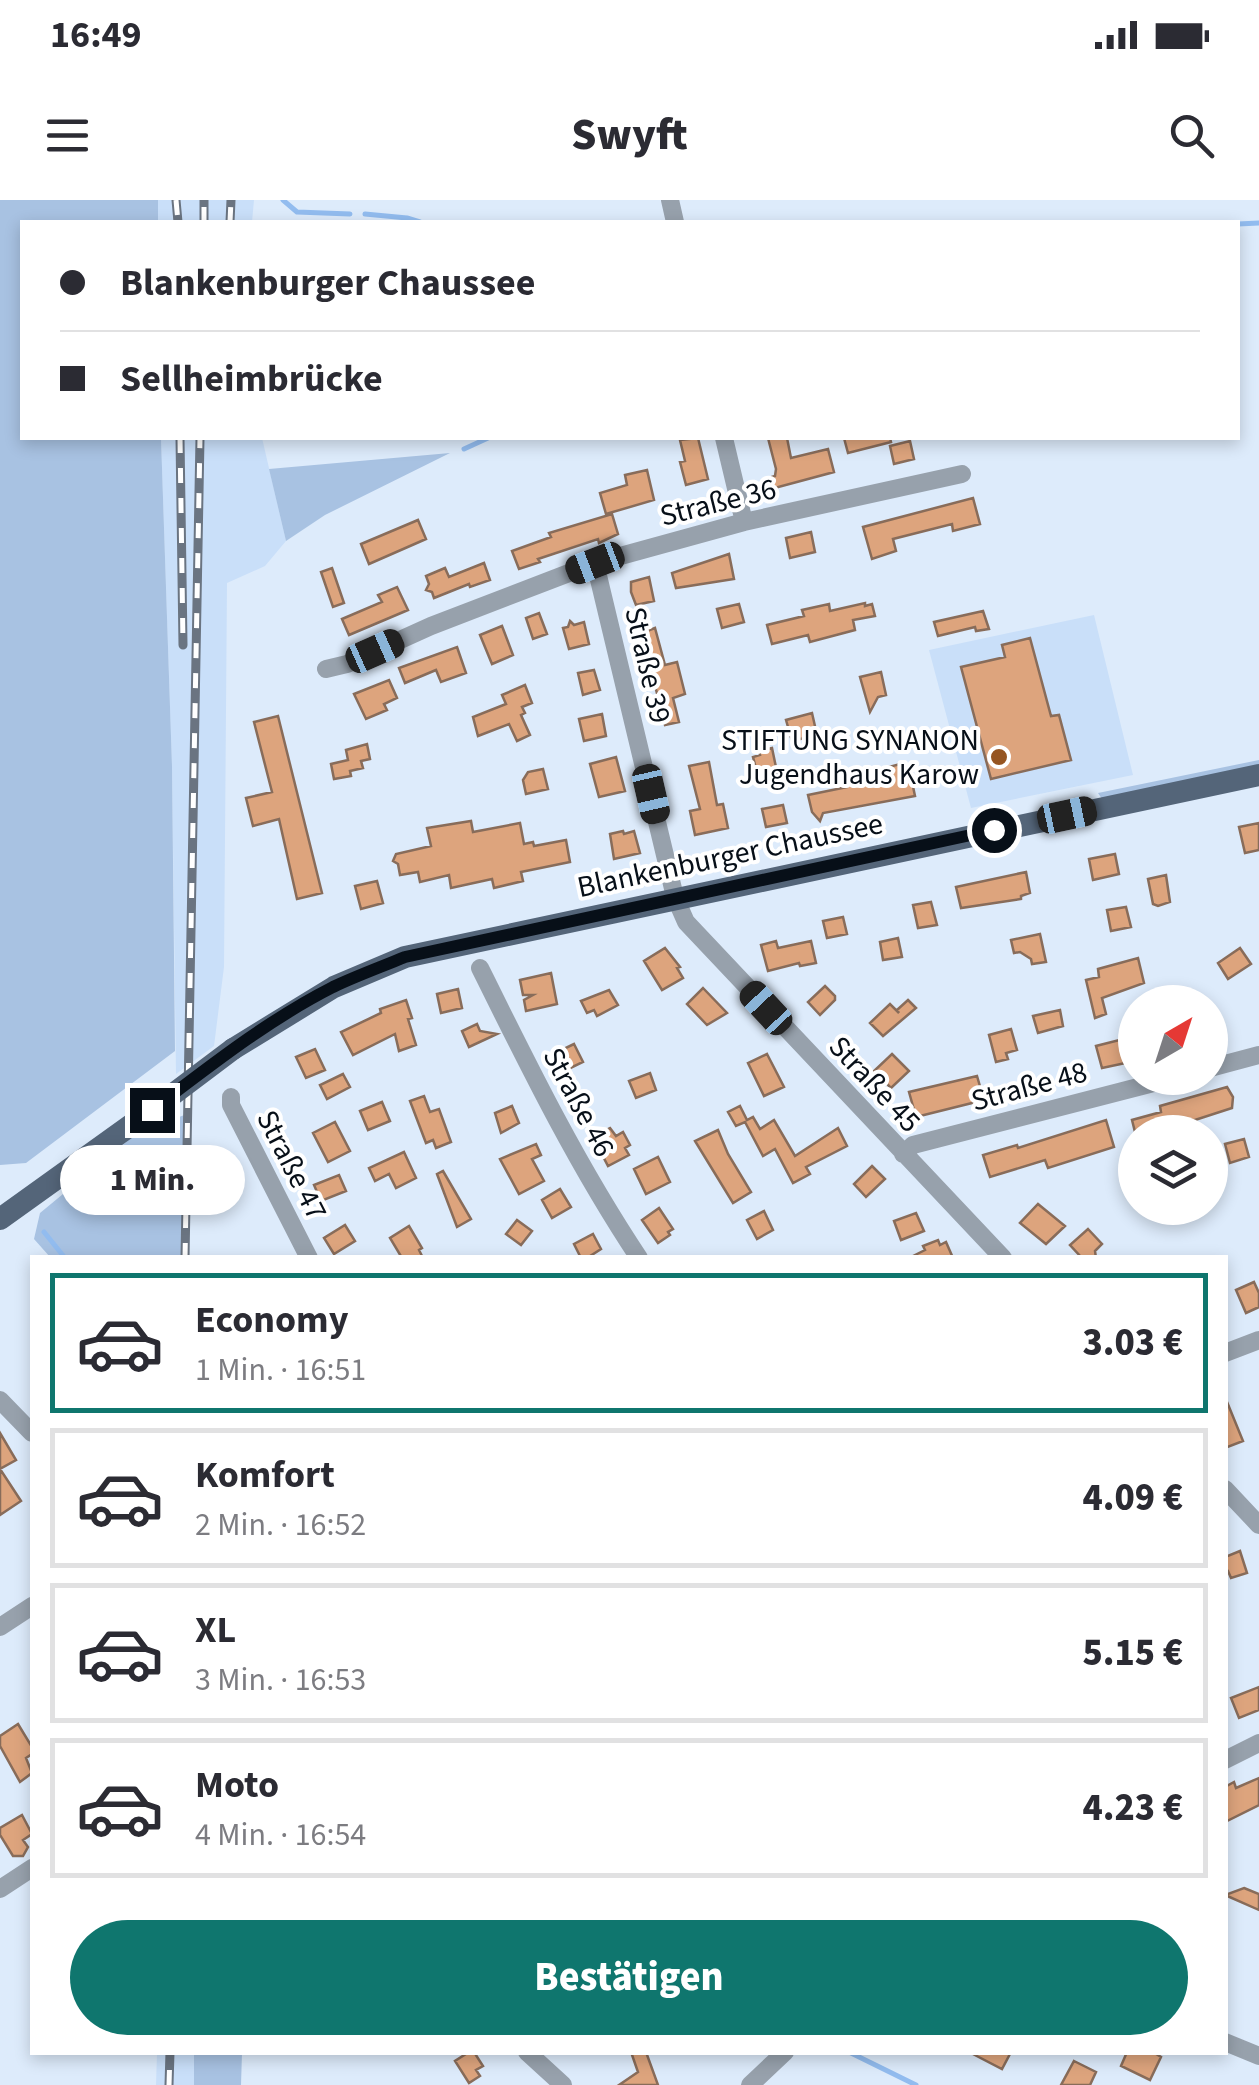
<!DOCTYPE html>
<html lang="de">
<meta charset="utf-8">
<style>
body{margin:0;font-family:"Source Sans 3",sans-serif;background:#f2f2f3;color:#2b2b33;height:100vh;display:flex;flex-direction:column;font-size:38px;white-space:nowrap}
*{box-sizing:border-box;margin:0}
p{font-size:32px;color:#7c7c81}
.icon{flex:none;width:55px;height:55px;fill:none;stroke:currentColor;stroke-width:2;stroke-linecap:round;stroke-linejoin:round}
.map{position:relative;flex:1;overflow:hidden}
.panel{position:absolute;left:30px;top:1055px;width:1198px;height:800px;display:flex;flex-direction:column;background:#fff;border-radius:0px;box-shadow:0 5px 15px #0003}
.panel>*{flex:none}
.guide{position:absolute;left:20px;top:20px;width:1220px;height:220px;border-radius:0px;box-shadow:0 5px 15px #0003;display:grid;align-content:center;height:220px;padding:0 40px;background:#fff}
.needle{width:65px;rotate:39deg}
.fabs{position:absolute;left:1118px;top:785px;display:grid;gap:20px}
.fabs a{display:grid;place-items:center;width:110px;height:110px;border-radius:50%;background:#fff;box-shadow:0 5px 15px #0003;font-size:50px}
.end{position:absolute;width:45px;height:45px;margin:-22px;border:12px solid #070f18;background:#fff;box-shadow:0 0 0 5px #fff}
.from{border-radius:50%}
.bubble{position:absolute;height:70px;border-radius:35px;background:#fff;box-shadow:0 5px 15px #0003;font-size:32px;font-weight:800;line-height:70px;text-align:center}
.car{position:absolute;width:30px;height:60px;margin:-30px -15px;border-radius:12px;box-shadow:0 0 8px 2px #0007;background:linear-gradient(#222 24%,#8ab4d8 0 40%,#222 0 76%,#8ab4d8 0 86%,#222 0)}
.guide b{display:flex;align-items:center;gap:35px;height:95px;font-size:38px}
.guide b+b{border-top:2px solid #e1e1e2}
.guide i{width:25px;height:25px;background:#2b2b33}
ul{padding:18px 0 0;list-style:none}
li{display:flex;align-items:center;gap:30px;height:140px;margin:0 20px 15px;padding:0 20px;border:5px solid #e1e1e2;border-radius:0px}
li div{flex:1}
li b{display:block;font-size:38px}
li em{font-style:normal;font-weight:800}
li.active{border-color:#0f766e}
li>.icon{width:90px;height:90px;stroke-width:1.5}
.action{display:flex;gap:20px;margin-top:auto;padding:20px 40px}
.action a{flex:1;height:115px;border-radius:60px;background:#0f766e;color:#fff;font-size:40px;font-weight:800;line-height:115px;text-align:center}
.status{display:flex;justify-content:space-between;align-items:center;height:70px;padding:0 50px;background:#fff;direction:ltr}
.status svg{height:28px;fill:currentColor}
header{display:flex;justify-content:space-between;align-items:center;height:130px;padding:0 40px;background:#fff;font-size:45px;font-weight:800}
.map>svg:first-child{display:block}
.built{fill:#c9dff9}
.green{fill:#a8c2e2}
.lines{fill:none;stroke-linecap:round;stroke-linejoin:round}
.stream{stroke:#92bcef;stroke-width:5}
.building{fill:#dda47d;stroke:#886c5a;stroke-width:2.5}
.minor{stroke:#97a1ac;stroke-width:18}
.major{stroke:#546579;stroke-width:22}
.rail-casing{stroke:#6a7481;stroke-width:9}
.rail{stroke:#fff;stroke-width:5;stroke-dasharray:15;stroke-linecap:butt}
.major-bridge{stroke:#546579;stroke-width:22}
.route{stroke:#070f18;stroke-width:12}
.poi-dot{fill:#965521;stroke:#fff;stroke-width:4}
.labels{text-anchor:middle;stroke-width:8;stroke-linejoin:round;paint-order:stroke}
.street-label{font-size:30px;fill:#070f18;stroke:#fff}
.poi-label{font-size:30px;fill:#070f18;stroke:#fff;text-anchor:end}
</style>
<div class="status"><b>16:49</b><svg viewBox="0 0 49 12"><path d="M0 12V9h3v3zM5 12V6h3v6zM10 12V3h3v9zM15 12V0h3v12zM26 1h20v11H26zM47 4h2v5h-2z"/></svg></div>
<header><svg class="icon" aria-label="menu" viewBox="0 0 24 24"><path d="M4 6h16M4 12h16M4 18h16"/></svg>Swyft<svg class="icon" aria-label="search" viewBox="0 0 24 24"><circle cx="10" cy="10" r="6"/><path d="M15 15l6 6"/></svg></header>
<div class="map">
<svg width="1259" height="1885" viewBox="0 0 1259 1885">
<rect width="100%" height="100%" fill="#ddebfb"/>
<path class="built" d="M 158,0 L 254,0 L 252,22 L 158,22 Z
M 161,238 L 262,238 L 286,341 L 265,366 L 227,383 L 224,767 L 214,846 L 176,874 L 172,566 Z
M 1094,415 L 1133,575 L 971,608 L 929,450 Z
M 157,1853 L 194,1853 L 194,1885 L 156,1885 Z"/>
<path class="green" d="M 0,0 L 158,0 L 158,22 L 22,22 L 22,238 L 161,238 L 172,566 L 175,851 L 26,963 L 0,965 Z
M 450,253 L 325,315 L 286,341 L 269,269 Z
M 1259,560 L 1259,566 L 1102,599 L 1098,593 Z
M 187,914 L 182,1057 L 50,1057 L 34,1039 L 40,1013 L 137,933 Z
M 194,1853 L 242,1853 L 241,1885 L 194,1885 Z"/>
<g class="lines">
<path class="stream" d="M 283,0 L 297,12 L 350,14
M 365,14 L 407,18 L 420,22
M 1238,24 L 1259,23
M 464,249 L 488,238
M 44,1032 L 65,1058
M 849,1852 L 916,1885"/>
</g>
<path class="building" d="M 698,238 L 708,279 L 686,285 L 680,262 L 685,261 L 680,240 Z
M 768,238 L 787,238 L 791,258 L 828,249 L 834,272 L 771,289 L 768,278 L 775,276 L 776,269 Z
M 844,238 L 890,238 L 891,242 L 848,253 Z
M 910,241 L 914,259 L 894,264 L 890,246 Z
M 647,270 L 654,300 L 606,314 L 600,293 L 627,285 L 625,275 Z
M 973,298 L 980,324 L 953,331 L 952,324 L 893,339 L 896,351 L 872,359 L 863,327 Z
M 612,314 L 618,334 L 599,343 L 598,339 L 538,359 L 540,362 L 519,369 L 512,351 L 551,337 L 549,333 Z
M 418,320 L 426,339 L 369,364 L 361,344 Z
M 811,332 L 815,352 L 790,358 L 786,338 Z
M 729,354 L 734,379 L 676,388 L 672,373 Z
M 484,363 L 490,380 L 470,387 L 469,384 L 434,398 L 432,392 L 426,390 L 429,384 L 426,376 L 445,368 L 449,377 Z
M 332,368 L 344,403 L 333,407 L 321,372 Z
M 649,377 L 654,401 L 636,405 L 631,392 L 631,382 Z
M 397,387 L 408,410 L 349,435 L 342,419 L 382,402 L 378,395 Z
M 865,403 L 865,406 L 872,404 L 875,416 L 853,420 L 855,430 L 810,442 L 808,435 L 772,444 L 767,425 L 804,416 L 802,410 L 829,404 L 830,411 Z
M 739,404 L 744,422 L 722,428 L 717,409 Z
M 983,411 L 989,429 L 976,431 L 975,427 L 938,436 L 934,422 Z
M 539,413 L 547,434 L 533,439 L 526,418 Z
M 570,421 L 574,425 L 584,422 L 589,444 L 569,449 L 563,428 L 568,427 Z
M 502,426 L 513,455 L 492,464 L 480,435 Z
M 655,428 L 665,465 L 677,462 L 685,494 L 673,498 L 679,522 L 665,525 L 646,450 L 639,452 L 636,435 Z
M 1030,438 L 1051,516 L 1059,515 L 1071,560 L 991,579 L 961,467 L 1005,457 L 1002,445 Z
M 457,447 L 466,473 L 441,482 L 436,470 L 405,483 L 399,468 Z
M 594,470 L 600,490 L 583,495 L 578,473 Z
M 881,472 L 886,495 L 878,497 L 870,512 L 860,477 Z
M 389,480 L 397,498 L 384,504 L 387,510 L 366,519 L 354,494 Z
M 525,485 L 532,503 L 522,507 L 525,513 L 521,515 L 530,535 L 517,541 L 509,524 L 478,536 L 473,517 L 506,504 L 502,495 Z
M 812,513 L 817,535 L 792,541 L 786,520 Z
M 602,514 L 606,536 L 584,541 L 579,519 Z
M 278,516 L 322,693 L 297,699 L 279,619 L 253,626 L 246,598 L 272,592 L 254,522 Z
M 367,544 L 370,559 L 361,561 L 363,568 L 350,571 L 351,576 L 334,579 L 331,564 L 348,560 L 346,550 Z
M 772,548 L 777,572 L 758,576 L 753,557 L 760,555 L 759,551 Z
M 616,557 L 625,591 L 599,597 L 590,564 Z
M 709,562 L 717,605 L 723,604 L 728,628 L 695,635 L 690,611 L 700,609 L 689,566 Z
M 900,564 L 903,579 L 911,577 L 915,596 L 823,613 L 820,621 L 812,612 L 808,595 L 847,587 L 844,575 L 866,570 L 867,573 Z
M 543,569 L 548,589 L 526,594 L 523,580 L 528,572 Z
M 783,605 L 787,623 L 766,627 L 762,609 Z
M 471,621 L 473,632 L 520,623 L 524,644 L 533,642 L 534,646 L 566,640 L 570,662 L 521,672 L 523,681 L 494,688 L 492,679 L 451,688 L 449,675 L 420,682 L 418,672 L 400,675 L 398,664 L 393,661 L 396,654 L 431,646 L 427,628 Z
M 1259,623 L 1259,650 L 1245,653 L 1239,627 Z
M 623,631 L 624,634 L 634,631 L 640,653 L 614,659 L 610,634 Z
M 1115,654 L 1119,674 L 1093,680 L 1089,659 Z
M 1026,672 L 1030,693 L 1021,696 L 1021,699 L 961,708 L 956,687 Z
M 1166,675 L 1170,702 L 1158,706 L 1153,704 L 1148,679 Z
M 377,681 L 383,703 L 361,709 L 355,686 Z
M 931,702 L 937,725 L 918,728 L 913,705 Z
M 1126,707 L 1131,727 L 1111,731 L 1107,710 Z
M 843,717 L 847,734 L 827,738 L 823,721 Z
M 1040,734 L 1046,762 L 1032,764 L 1031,759 L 1020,752 L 1014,753 L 1011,740 Z
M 898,738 L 902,757 L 883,760 L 880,742 Z
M 776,741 L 778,748 L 811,741 L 816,763 L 800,766 L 799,763 L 768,771 L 761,745 Z
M 665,748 L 680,767 L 677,768 L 683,778 L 662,790 L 644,761 Z
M 1240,748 L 1251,764 L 1228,779 L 1218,763 Z
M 1138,758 L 1144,783 L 1102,798 L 1106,814 L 1095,818 L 1086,780 L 1099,777 L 1098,769 Z
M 551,773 L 557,804 L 526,811 L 524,800 L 533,795 L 523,795 L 520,780 Z
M 825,786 L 835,796 L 835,800 L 820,815 L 808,802 Z
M 703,788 L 727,813 L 707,825 L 687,804 Z
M 458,789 L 462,808 L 441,813 L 437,794 Z
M 609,790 L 618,805 L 597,816 L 594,810 L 587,813 L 581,801 Z
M 406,800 L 412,818 L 408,819 L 416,845 L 399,851 L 395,834 L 353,855 L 341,832 L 381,813 L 380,809 Z
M 908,800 L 916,808 L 883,836 L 870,823 L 890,804 L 899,813 L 897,810 Z
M 1060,810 L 1063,826 L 1038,833 L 1033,816 Z
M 477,824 L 480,831 L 497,834 L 469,847 L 462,831 Z
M 1011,829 L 1017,850 L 1006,853 L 1008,859 L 996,862 L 989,835 Z
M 1135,836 L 1135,861 L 1102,868 L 1096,846 Z
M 574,844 L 583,862 L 560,873 L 551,855 Z
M 315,849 L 325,870 L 306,878 L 296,857 Z
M 767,854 L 784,887 L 764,896 L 748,863 Z
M 892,854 L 909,871 L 891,888 L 874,871 Z
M 650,873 L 656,890 L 636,898 L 629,881 Z
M 343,874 L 350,887 L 327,899 L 320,885 Z
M 977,876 L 984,900 L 916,917 L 909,892 Z
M 1227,887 L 1233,897 L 1232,908 L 1158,932 L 1135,932 L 1132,920 L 1161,912 L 1160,906 Z
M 424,896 L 430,912 L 439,909 L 451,942 L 436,948 L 433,940 L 426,943 L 410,901 Z
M 382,902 L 390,921 L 368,930 L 360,911 Z
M 512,906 L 519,923 L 501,933 L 495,913 Z
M 740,906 L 747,920 L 753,917 L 760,929 L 774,920 L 795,956 L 838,928 L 847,946 L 806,967 L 810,974 L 793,983 L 775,949 L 763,956 L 745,922 L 736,926 L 728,912 Z
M 1106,920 L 1114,947 L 1048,968 L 1045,960 L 990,977 L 983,955 L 1017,945 L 1018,948 Z
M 335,922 L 350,951 L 328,962 L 313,933 Z
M 610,928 L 616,936 L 623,932 L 630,945 L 625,948 L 629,955 L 608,966 L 593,937 Z
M 718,930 L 728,954 L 751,992 L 733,1003 L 695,941 Z
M 1244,939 L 1249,957 L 1230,963 L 1225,944 Z
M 536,944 L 541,955 L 532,959 L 544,981 L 519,994 L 500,959 Z
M 404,952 L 416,978 L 396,988 L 389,974 L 375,981 L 369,968 Z
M 658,957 L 670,982 L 646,994 L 634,969 Z
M 872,966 L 885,979 L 866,997 L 854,984 Z
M 443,971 L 471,1019 L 457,1027 L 437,974 Z
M 339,975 L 346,991 L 321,1001 L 314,985 Z
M 560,989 L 571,1007 L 552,1018 L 542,1000 Z
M 1038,1004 L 1065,1026 L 1046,1044 L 1020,1023 Z
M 659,1008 L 673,1029 L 668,1032 L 670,1035 L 658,1043 L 642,1020 Z
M 764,1011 L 773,1030 L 757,1039 L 747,1020 Z
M 916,1013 L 924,1031 L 901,1040 L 894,1021 Z
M 517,1020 L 532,1031 L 521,1045 L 506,1034 Z
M 345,1025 L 355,1041 L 334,1054 L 324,1038 Z
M 409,1026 L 422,1048 L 419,1050 L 423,1058 L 402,1058 L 390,1038 Z
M 1088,1029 L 1102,1044 L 1095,1051 L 1096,1058 L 1082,1058 L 1070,1045 Z
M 593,1034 L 601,1049 L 587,1058 L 581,1058 L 574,1044 Z
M 938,1040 L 940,1045 L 946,1042 L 953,1058 L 909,1058 L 925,1050 L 923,1046 Z
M 1254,1082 L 1259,1093 L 1259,1107 L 1246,1113 L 1236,1090 Z
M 1225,1197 L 1243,1241 L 1225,1248 Z
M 0,1233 L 16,1260 L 0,1269 L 21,1301 L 0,1315 Z
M 1240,1351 L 1247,1373 L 1231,1378 L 1228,1371 L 1225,1372 L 1225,1357 Z
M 1259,1487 L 1259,1510 L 1239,1518 L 1231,1498 Z
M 18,1524 L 32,1547 L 32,1554 L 26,1558 L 32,1573 L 20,1582 L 0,1546 L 0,1536 Z
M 1259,1578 L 1259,1605 L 1225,1622 L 1225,1587 L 1234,1582 L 1236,1588 Z
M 22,1615 L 32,1634 L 23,1640 L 28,1647 L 23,1656 L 13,1656 L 0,1635 L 0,1628 Z
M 1244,1688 L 1259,1694 L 1259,1710 L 1225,1695 Z
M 469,1852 L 474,1852 L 483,1866 L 476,1870 L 480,1876 L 469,1883 L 455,1861 Z
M 631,1852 L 646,1852 L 658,1885 L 619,1885 L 638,1872 Z
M 969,1852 L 1011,1852 L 1002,1869 Z
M 1127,1852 L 1153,1852 L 1161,1857 L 1150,1880 L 1121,1866 Z
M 1074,1861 L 1096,1872 L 1090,1885 L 1061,1885 Z"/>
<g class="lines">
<path class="minor" d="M 670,0 L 675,22
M 724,238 L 744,322
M 595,363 L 675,697 L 686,722 L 1003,1058
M 326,469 L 347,464 L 431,426 L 595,363 L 744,322 L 962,274
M 480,768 C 529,867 577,965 639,1058
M 1210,868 L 1259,855
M 231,897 L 231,905 L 309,1058
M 903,954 L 913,945 L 1173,878
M 1225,1153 L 1259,1140
M 0,1200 L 32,1233
M 1225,1289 L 1259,1325
M 0,1427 L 32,1406
M 1225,1560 L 1259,1543
M 0,1689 L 32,1668
M 1225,1842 L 1259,1856
M 527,1852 L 563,1885
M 750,1885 L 785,1852"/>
<path class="major" d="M 233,849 L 334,787 L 405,757 L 1259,575
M 0,1019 L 152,910"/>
<g class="rail-casing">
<path id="rail" d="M 176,0 L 178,22
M 204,22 L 204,0
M 230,22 L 231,0
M 180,238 L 183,445
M 185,1058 L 200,238
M 169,1885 L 170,1852"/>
</g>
<use href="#rail" class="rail"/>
<path class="major-bridge" d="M 152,910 L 233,849"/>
</g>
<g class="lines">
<path class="route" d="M 152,910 C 210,866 268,820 333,787 C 356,776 381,767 405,757 L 994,630"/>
</g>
<circle class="poi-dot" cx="999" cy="557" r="10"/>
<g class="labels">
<g class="street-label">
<text transform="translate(718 302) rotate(-14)" y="10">Straße 36</text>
<text transform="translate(648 465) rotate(77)" y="10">Straße 39</text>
<text transform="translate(730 655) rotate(-12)" y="10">Blankenburger Chaussee</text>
<text transform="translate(875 884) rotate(47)" y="10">Straße 45</text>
<text transform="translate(1029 886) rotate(-15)" y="10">Straße 48</text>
<text transform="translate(579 902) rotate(62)" y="10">Straße 46</text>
<text transform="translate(292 965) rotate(63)" y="10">Straße 47</text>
</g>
<g class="poi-label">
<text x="979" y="550">STIFTUNG SYNANON<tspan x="979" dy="34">Jugendhaus Karow</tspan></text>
</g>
</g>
</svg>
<div class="fabs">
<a><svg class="needle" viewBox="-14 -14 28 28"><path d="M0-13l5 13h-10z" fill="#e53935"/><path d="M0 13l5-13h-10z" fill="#7c7c81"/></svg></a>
<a><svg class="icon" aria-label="layers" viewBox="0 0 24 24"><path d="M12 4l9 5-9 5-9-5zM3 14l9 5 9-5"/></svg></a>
</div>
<i class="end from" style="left:994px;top:630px"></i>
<i class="end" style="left:152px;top:910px"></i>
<div class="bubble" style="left:60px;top:945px;width:185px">1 Min.</div>
<i class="car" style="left:595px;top:363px;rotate:249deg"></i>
<i class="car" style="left:375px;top:451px;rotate:66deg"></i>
<i class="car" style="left:651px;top:594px;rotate:167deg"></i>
<i class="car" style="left:1067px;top:615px;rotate:78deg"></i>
<i class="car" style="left:766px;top:808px;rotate:317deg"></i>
<div class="guide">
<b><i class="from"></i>Blankenburger Chaussee</b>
<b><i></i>Sellheimbrücke</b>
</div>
<section class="panel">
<ul>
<li class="active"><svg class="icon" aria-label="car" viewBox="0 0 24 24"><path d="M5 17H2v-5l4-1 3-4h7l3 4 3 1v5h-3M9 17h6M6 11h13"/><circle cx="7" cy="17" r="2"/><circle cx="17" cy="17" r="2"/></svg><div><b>Economy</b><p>1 Min. · 16:51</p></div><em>3.03 €</em></li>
<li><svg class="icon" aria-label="car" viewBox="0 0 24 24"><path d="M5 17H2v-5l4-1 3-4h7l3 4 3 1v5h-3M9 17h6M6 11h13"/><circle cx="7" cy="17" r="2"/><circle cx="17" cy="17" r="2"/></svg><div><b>Komfort</b><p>2 Min. · 16:52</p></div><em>4.09 €</em></li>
<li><svg class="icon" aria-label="car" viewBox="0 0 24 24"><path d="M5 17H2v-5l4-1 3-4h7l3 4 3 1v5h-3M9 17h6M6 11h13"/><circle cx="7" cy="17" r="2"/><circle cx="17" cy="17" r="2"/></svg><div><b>XL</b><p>3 Min. · 16:53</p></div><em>5.15 €</em></li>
<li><svg class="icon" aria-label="car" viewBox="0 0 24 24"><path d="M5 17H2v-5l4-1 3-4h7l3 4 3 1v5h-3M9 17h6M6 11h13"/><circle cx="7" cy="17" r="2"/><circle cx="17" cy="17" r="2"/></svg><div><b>Moto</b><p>4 Min. · 16:54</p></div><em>4.23 €</em></li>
</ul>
<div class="action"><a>Bestätigen</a></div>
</section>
</div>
